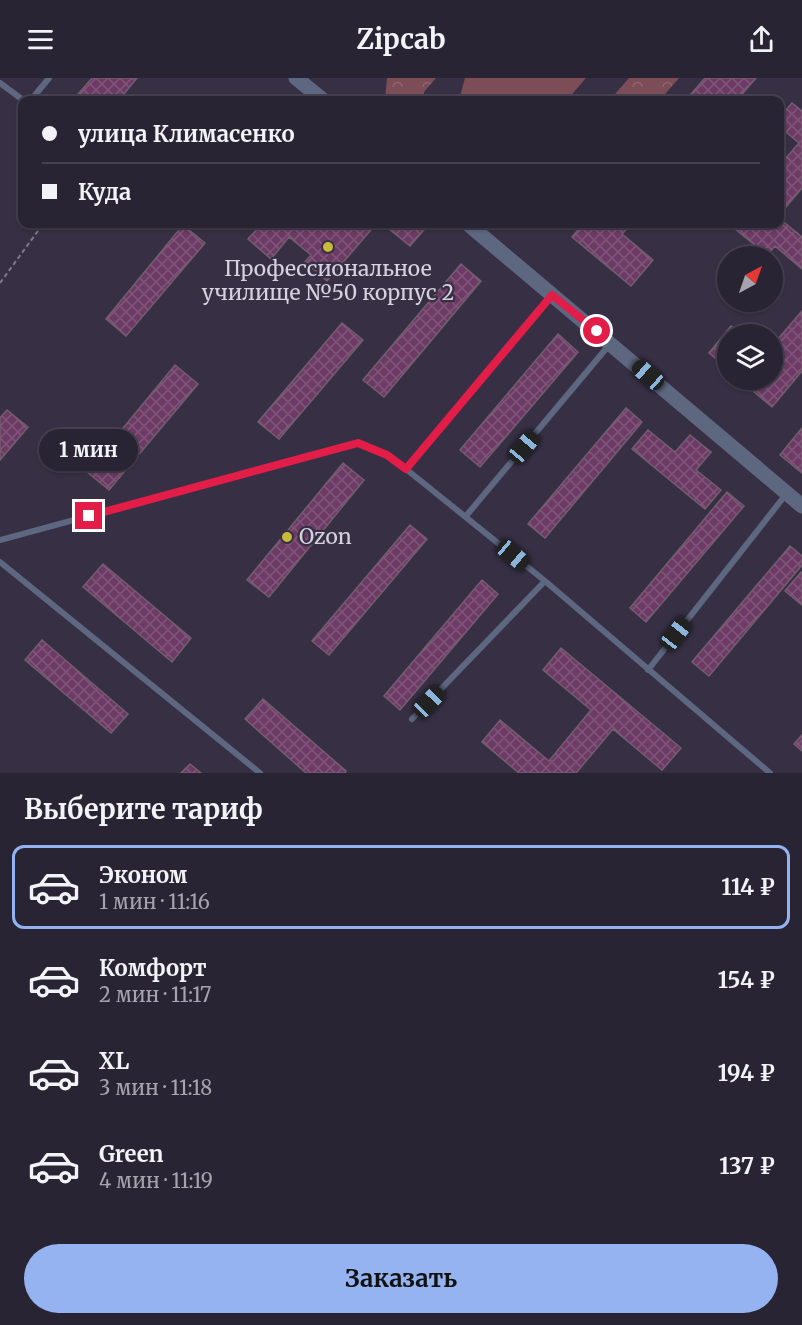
<!DOCTYPE html>
<html lang="ru">
<meta charset="utf-8">
<style>
body{margin:0;font-family:Merriweather,serif;background:#353040;color:#f1f3f6;height:100vh;display:flex;flex-direction:column;font-size:22px;white-space:nowrap}
*{box-sizing:border-box;margin:0}
p{font-size:20px;color:#a5a4ac}
.icon{flex:none;width:33px;height:33px;fill:none;stroke:currentColor;stroke-width:2;stroke-linecap:round;stroke-linejoin:round}
.map{position:relative;height:695px;overflow:hidden}
.details{display:flex;flex-direction:column;background:#292434;flex:1}
.details>*{flex:none}
.banner{position:absolute;left:18px;top:18px;width:766px;height:132px;border-radius:12px;box-shadow:0 2px 4px #0004,0 0 0 2px #45414f;display:grid;align-content:center;height:132px;padding:0 24px;background:#292434}
.needle{width:39px;rotate:40deg}
.tools{position:absolute;left:717px;top:168px;display:grid;gap:12px}
.tools a{display:grid;place-items:center;width:66px;height:66px;border-radius:50%;background:#292434;box-shadow:0 2px 4px #0004,0 0 0 2px #45414f;font-size:30px}
.end{position:absolute;width:27px;height:27px;margin:-14px;border:8px solid #e11d48;background:#fff;box-shadow:0 0 0 3px #fff}
.from{border-radius:50%}
.bubble{position:absolute;height:42px;border-radius:21px;background:#292434;box-shadow:0 2px 4px #0004,0 0 0 2px #45414f;font-size:20px;font-weight:700;line-height:42px;text-align:center}
.car{position:absolute;width:18px;height:36px;margin:-18px -9px;border-radius:8px;box-shadow:0 0 4px 2px #0007;background:linear-gradient(#222 24%,#8ab4d8 0 40%,#222 0 76%,#8ab4d8 0 86%,#222 0)}
.banner b{display:flex;align-items:center;gap:21px;height:57px;font-size:22px}
.banner b+b{border-top:2px solid #45414f}
.banner i{width:15px;height:15px;background:#f1f3f6}
ul{padding:0;list-style:none}
li{display:flex;align-items:center;gap:18px;height:84px;margin:0 12px 9px;padding:0 12px;border:3px solid transparent;border-radius:12px}
li div{flex:1}
li b{display:block;font-size:22px}
li em{font-style:normal;font-weight:700}
li.selected{border-color:#95b2f1}
li>.icon{width:54px;height:54px;stroke-width:1.5}
h2{padding:0 24px;font-size:27px;line-height:72px}
.cta{display:flex;gap:12px;margin-top:auto;padding:12px 24px}
.cta a{flex:1;height:69px;border-radius:36px;background:#95b2f1;color:#111;font-size:24px;font-weight:700;line-height:69px;text-align:center}
header{display:flex;justify-content:space-between;align-items:center;height:78px;padding:0 24px;background:#292434;font-size:27px;font-weight:700}
.map>svg:first-child{display:block}
.forest{fill:url(#forest-crowns)}
.garden{fill:#7c4c57}
.building{fill:url(#building-cross-hatch);stroke:#735d6f;stroke-width:1.5}
.lines{fill:none;stroke-linecap:round;stroke-linejoin:round}
.path{stroke:#7e788a;stroke-width:2;stroke-dasharray:4.5 3;stroke-linecap:butt}
.service{stroke:#5d6780;stroke-width:6}
.tertiary{stroke:#5d6780;stroke-width:15}
.route{stroke:#e11d48;stroke-width:8}
.poi-dot{fill:#caba3a;stroke:#373045;stroke-width:2}
.labels{text-anchor:middle;stroke-width:4.5;stroke-linejoin:round;paint-order:stroke}
.poi-label{font-size:21px;fill:#d6d2e0;stroke:#373045}
</style>
<header><svg class="icon" aria-label="menu" viewBox="0 0 24 24"><path d="M4 6h16M4 12h16M4 18h16"/></svg>Zipcab<svg class="icon" aria-label="share" viewBox="0 0 24 24"><path d="M12 15V3M7 8l5-5 5 5M5 13v7h14v-7"/></svg></header>
<div class="map">
<svg width="802" height="695" viewBox="0 0 802 695">
<defs>
<pattern id="forest-crowns" width="20" height="18" patternUnits="userSpaceOnUse" patternTransform="scale(1.5)"><rect width="20" height="18" fill="#7c4c57"/><path d="M2 6a3 3 0 1 1 6 0M12 15a3 3 0 1 1 6 0" fill="none" stroke="#8e656f"/></pattern>
<pattern id="building-cross-hatch" width="8" height="8" patternUnits="userSpaceOnUse" patternTransform="scale(1.5)"><rect width="8" height="8" fill="#6c3a64"/><path d="M0 0l8 8M0 8l8-8" fill="none" stroke="#80567a"/></pattern>
</defs>
<rect width="100%" height="100%" fill="#373045"/>
<path class="forest" d="M 387,0 L 436,0 L 424,14 L 424,22 L 385,22 Z
M 629,0 L 679,0 L 660,22 L 610,22 Z
M 497,146 L 550,146 L 527,149 Z"/>
<path class="garden" d="M 465,0 L 586,0 L 567,22 L 459,22 Z"/>
<path class="building" d="M 92,0 L 137,0 L 119,22 L 73,22 Z
M 705,0 L 756,0 L 737,22 L 686,22 Z
M 792,25 L 802,33 L 802,110 L 780,136 L 780,87 L 799,65 L 780,49 L 780,39 Z
M 780,141 L 802,159 L 802,191 L 775,168 L 767,177 L 729,146 L 780,146 Z
M 262,146 L 376,146 L 327,203 L 305,184 L 311,177 L 289,159 L 271,181 L 248,161 Z
M 383,146 L 429,146 L 410,168 Z
M 583,146 L 631,146 L 622,156 L 653,182 L 631,208 L 572,159 Z
M 183,147 L 205,165 L 126,258 L 106,241 Z
M 461,186 L 481,203 L 384,319 L 363,302 Z
M 802,233 L 802,293 L 772,329 L 740,302 L 772,302 L 772,268 Z
M 342,245 L 363,262 L 279,361 L 258,344 Z
M 731,248 L 742,256 L 728,256 L 728,291 L 709,275 Z
M 558,256 L 578,274 L 480,389 L 460,372 Z
M 175,287 L 198,306 L 109,412 L 87,394 Z
M 626,330 L 642,344 L 545,460 L 528,446 Z
M 7,332 L 28,349 L 0,382 L 0,340 Z
M 802,350 L 802,395 L 780,377 Z
M 648,352 L 675,374 L 690,357 L 711,374 L 696,392 L 721,412 L 705,431 L 632,371 Z
M 343,385 L 364,402 L 269,519 L 247,502 Z
M 727,414 L 744,428 L 646,544 L 630,530 Z
M 410,447 L 427,461 L 329,577 L 312,563 Z
M 790,468 L 802,478 L 802,487 L 709,598 L 692,584 Z
M 103,486 L 191,560 L 172,584 L 83,509 Z
M 801,494 L 802,495 L 802,527 L 785,513 Z
M 482,502 L 498,516 L 400,632 L 384,618 Z
M 42,562 L 128,636 L 111,655 L 25,582 Z
M 561,570 L 681,670 L 662,692 L 613,651 L 576,695 L 519,695 L 482,664 L 500,642 L 549,683 L 591,632 L 543,592 Z
M 263,621 L 346,693 L 345,695 L 306,695 L 245,641 Z
M 802,657 L 802,673 L 794,666 Z
M 190,686 L 201,695 L 181,695 Z"/>
<g class="lines">
<path class="path" d="M 0,205 L 43,146"/>
<path class="service" d="M 0,5 L 23,22
M 31,22 L 49,0
M 552,218 L 406,391 L 545,503 L 770,695
M 466,438 L 610,266
M 0,462 L 358,365 L 387,377 L 406,391
M 0,484 L 260,695
M 648,592 L 787,415
M 412,641 L 545,503"/>
<path class="tertiary" d="M 296,0 L 323,22
M 468,146 L 802,428"/>
</g>
<g class="lines">
<path class="route" d="M 89,438 L 358,365 L 387,377 L 406,391 L 552,217 L 597,253"/>
</g>
<g class="poi-dot">
<circle cx="328" cy="169" r="6"/>
<circle cx="287" cy="459" r="6"/>
</g>
<g class="labels">
<g class="poi-label">
<text x="328" y="198">Профессиональное<tspan x="328" dy="24">училище №50 корпус 2</tspan></text>
<text x="299" y="466" text-anchor="start">Ozon</text>
</g>
</g>
</svg>
<div class="tools">
<a><svg class="needle" viewBox="-14 -14 28 28"><path d="M0-13l5 13h-10z" fill="#e53935"/><path d="M0 13l5-13h-10z" fill="#a5a4ac"/></svg></a>
<a><svg class="icon" aria-label="layers" viewBox="0 0 24 24"><path d="M12 4l9 5-9 5-9-5zM3 14l9 5 9-5"/></svg></a>
</div>
<i class="end from" style="left:597px;top:253px"></i>
<i class="end" style="left:89px;top:438px"></i>
<div class="bubble" style="left:39px;top:351px;width:99px">1 мин</div>
<i class="car" style="left:648px;top:297px;rotate:311deg"></i>
<i class="car" style="left:524px;top:369px;rotate:40deg"></i>
<i class="car" style="left:513px;top:477px;rotate:130deg"></i>
<i class="car" style="left:676px;top:556px;rotate:38deg"></i>
<i class="car" style="left:429px;top:624px;rotate:44deg"></i>
<div class="banner">
<b><i class="from"></i>улица Климасенко</b>
<b><i></i>Куда</b>
</div>
</div>
<section class="details">
<h2>Выберите тариф</h2>
<ul>
<li class="selected"><svg class="icon" aria-label="car" viewBox="0 0 24 24"><path d="M5 17H2v-5l4-1 3-4h7l3 4 3 1v5h-3M9 17h6M6 11h13"/><circle cx="7" cy="17" r="2"/><circle cx="17" cy="17" r="2"/></svg><div><b>Эконом</b><p>1 мин · 11:16</p></div><em>114 ₽</em></li>
<li><svg class="icon" aria-label="car" viewBox="0 0 24 24"><path d="M5 17H2v-5l4-1 3-4h7l3 4 3 1v5h-3M9 17h6M6 11h13"/><circle cx="7" cy="17" r="2"/><circle cx="17" cy="17" r="2"/></svg><div><b>Комфорт</b><p>2 мин · 11:17</p></div><em>154 ₽</em></li>
<li><svg class="icon" aria-label="car" viewBox="0 0 24 24"><path d="M5 17H2v-5l4-1 3-4h7l3 4 3 1v5h-3M9 17h6M6 11h13"/><circle cx="7" cy="17" r="2"/><circle cx="17" cy="17" r="2"/></svg><div><b>XL</b><p>3 мин · 11:18</p></div><em>194 ₽</em></li>
<li><svg class="icon" aria-label="car" viewBox="0 0 24 24"><path d="M5 17H2v-5l4-1 3-4h7l3 4 3 1v5h-3M9 17h6M6 11h13"/><circle cx="7" cy="17" r="2"/><circle cx="17" cy="17" r="2"/></svg><div><b>Green</b><p>4 мин · 11:19</p></div><em>137 ₽</em></li>
</ul>
<div class="cta"><a>Заказать</a></div>
</section>
